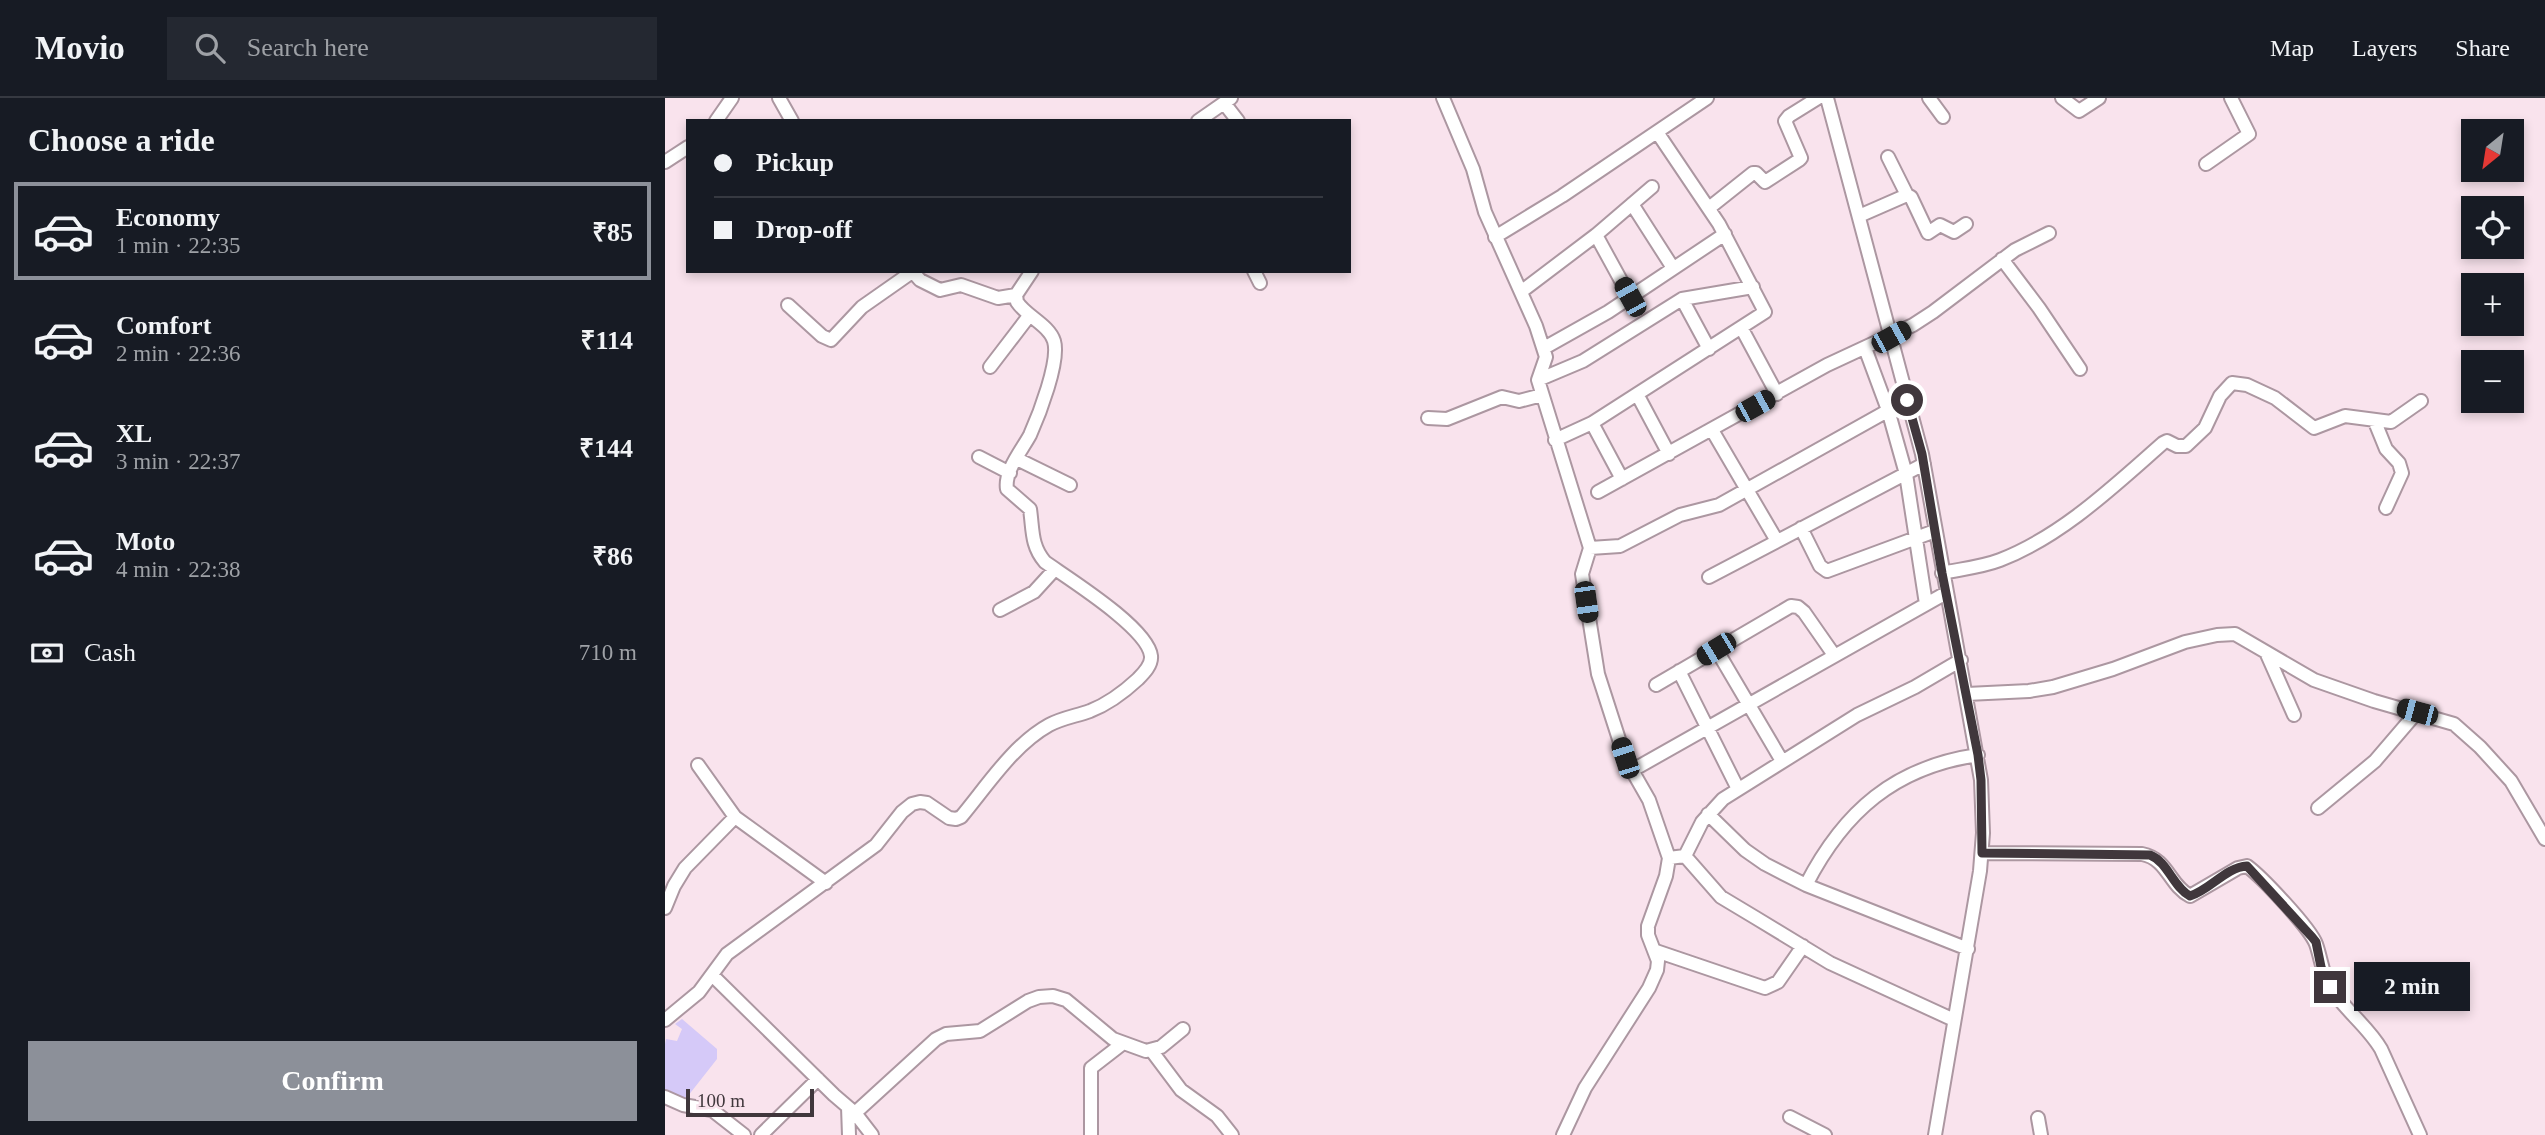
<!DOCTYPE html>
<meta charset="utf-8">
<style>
body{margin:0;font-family:Georgia,serif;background:#242831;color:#f1f3f6;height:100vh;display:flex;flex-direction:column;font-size:26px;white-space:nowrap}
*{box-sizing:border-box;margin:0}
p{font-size:23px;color:#9ea1a6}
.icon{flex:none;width:38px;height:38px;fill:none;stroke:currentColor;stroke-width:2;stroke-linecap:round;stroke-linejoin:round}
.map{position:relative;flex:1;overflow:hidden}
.drawer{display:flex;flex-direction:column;background:#171b24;width:665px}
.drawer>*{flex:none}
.banner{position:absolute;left:21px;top:21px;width:665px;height:154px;border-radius:0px;box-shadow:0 4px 10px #0003;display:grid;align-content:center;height:154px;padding:0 28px;background:#171b24}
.needle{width:46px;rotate:210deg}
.fabs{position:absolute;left:1796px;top:21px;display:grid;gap:14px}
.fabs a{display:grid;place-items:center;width:63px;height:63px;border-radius:0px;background:#171b24;box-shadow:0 4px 10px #0003;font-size:35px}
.scale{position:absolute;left:21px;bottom:18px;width:128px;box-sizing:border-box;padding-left:7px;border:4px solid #40373c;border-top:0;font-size:19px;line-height:24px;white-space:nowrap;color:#40373c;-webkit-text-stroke:5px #f9e3ed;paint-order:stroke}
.end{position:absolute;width:32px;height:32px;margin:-16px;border:9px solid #40373c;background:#fff;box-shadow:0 0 0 4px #fff}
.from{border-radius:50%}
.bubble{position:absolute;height:49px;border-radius:0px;background:#171b24;box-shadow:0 4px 10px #0003;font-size:23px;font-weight:700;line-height:49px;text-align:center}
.car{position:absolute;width:21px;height:42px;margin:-21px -10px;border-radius:9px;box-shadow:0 0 5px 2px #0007;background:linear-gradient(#222 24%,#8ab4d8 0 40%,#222 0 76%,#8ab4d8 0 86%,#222 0)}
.banner b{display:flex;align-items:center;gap:24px;height:66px;font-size:26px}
.banner b+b{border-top:2px solid #363941}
.banner i{width:18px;height:18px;background:#f1f3f6}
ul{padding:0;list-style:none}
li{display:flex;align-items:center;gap:21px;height:98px;margin:0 14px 10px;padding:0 14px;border:4px solid transparent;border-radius:0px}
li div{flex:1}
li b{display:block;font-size:26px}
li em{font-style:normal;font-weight:700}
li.selected{border-color:#8c9099}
li>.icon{width:63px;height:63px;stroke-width:1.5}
h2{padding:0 28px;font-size:32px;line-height:84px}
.pay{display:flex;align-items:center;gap:18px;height:77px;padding:0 28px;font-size:26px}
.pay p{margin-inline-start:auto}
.action{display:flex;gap:14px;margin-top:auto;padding:14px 28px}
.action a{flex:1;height:80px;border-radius:0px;background:#8c9099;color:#fff;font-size:28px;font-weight:700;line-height:80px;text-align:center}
header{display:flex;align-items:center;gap:42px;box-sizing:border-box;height:98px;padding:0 35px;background:#171b24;border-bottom:2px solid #363941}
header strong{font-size:33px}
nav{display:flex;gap:38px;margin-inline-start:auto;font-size:24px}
.search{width:490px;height:63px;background:#242831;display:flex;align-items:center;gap:18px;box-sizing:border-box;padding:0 24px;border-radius:0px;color:#9ea1a6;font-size:26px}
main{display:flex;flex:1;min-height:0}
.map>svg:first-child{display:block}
.water{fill:#d5c9f8}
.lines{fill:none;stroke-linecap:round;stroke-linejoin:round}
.minor-casing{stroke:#ac97a1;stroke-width:16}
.minor{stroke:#fff;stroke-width:12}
.route{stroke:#40373c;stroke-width:9}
</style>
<header>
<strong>Movio</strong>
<div class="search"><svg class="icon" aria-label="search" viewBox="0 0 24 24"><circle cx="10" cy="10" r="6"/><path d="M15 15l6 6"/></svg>Search here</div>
<nav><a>Map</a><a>Layers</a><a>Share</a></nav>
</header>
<main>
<section class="drawer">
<h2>Choose a ride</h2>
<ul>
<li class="selected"><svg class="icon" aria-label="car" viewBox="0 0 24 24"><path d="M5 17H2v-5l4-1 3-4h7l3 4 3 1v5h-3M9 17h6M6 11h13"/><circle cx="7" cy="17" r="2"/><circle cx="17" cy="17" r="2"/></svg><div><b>Economy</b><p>1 min · 22:35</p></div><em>₹85</em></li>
<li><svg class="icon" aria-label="car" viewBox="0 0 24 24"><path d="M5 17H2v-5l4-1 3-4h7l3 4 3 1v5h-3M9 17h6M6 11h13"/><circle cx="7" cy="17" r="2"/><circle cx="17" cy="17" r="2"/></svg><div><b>Comfort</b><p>2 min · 22:36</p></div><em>₹114</em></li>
<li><svg class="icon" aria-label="car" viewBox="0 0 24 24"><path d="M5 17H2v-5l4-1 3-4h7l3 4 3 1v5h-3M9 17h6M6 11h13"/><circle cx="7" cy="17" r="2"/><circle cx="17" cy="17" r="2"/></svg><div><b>XL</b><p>3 min · 22:37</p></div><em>₹144</em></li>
<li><svg class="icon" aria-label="car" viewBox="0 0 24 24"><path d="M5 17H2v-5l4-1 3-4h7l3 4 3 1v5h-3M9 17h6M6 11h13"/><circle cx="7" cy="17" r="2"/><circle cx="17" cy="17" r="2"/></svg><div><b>Moto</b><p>4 min · 22:38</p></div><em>₹86</em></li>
</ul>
<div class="pay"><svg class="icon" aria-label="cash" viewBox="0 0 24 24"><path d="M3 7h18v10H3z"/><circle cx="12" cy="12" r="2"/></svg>Cash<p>710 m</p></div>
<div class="action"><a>Confirm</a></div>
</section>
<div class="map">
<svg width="1880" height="1037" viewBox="0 0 1880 1037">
<rect width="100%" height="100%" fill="#f9e3ed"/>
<path class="water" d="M 17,921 L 52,951 L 52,961 L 19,1003 L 0,993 L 0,946 L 1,941 L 12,943 L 17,931 L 10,926 Z"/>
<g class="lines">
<g class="minor-casing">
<path id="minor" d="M 114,0 L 127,23
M 778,0 L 808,71 L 820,114 L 871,228 L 881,259 L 873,282 L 925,450 L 917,476 L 933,576 L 960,660 L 984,702 L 1004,760 L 1001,778 L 983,828 L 983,837 L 993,863 L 992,872 L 984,890 L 920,990 L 898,1037
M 1162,0 L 1257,356 L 1316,682 L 1318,735 L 1315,773 L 1270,1037
M 1264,0 L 1278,19
M 1397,0 L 1414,13 L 1434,0
M 559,5 L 573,23
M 51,23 L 67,0
M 533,23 L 566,0
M 1223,59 L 1242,97
M 0,64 L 23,49
M 1541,66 L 1584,36 L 1566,0
M 967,106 L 1008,170
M 1044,110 L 1088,75 L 1091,75 L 1100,84 L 1134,62 L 1136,60 L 1120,23 L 1124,18 L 1153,0
M 1194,118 L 1242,97 L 1246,99 L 1263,135 L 1275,127 L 1289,134 L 1301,126
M 931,137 L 965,199
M 830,139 L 897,98 L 1042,0
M 1337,161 L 1374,210 L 1415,271
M 247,173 L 255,182 L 275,192 L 296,187 L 333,200 L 351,197
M 589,173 L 595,185
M 857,193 L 931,137 L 987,89
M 1017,201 L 1044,251
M 123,207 L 157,238 L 166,242 L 197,209 L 247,174
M 1077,231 L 1112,296
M 879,250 L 943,214 L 1060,136
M 1200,250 L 1223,312 L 1241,376 L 1261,506
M 325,269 L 364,218
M 873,282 L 918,263 L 1017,201 L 1088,189
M 972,296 L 1004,356
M 763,320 L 782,321 L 837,299 L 854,303 L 877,297
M 1710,324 L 1721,351 L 1734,365 L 1737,375 L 1721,410
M 927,325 L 957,381
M 1047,332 L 1112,443
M 890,342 L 927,325 L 1100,214 L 1054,126 L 992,34
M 314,359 L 345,375
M 352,361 L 405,387
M 933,394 L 1162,267 L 1248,227 L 1268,214 L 1350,152 L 1384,135
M 1136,430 L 1155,468 L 1162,473 L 1270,433
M 925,450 L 955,448 L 1015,417 L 1054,407 L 1242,302
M 1277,475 C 1296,471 1317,469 1335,462 C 1397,438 1449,388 1498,345 L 1502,343 L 1512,348 L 1521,348 L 1540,330 L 1555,298 L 1567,285 L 1582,287 L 1610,300 L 1649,330 L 1680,318 L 1726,324 L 1756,303
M 1044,479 L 1259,366
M 335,512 L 369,494 L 390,471
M 1051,551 L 1117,663
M 1601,554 L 1629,617
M 1014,573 L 1073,691
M 991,587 L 1126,508 L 1133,509 L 1139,514 L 1169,557
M 1302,596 L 1364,593 L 1388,589 L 1448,571 L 1520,544 L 1552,537 L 1570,536 L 1649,582 L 1709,603 L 1789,626 L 1815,649 L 1846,683 L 1880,741
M 33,667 L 70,719 L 161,785
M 966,673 L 1281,495
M 1653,710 L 1710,663 L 1752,614
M 1043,716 L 1080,752 L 1100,766 L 1141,787 L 1303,851
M 1317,755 L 1477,756 C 1503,761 1504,787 1525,798 L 1573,770 L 1582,768 C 1597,779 1645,830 1651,846 C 1656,860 1657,874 1664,887 C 1678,911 1702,927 1716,951 L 1755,1037
M 1020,758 L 1056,799 L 1091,820 L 1165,865 L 1289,922
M 1004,760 L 1020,758 L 1037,724 L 1058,701 L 1192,617 L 1250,589 L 1296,562
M 1141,787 C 1179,713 1230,669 1313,657
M 0,810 L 9,788 L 20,770 L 70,719
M 991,853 L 1100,890 L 1113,884 L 1138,848
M 47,877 L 169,997 L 190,1015 L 207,1037
M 0,922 L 34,894 L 62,856 L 211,747 L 237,714 L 247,706 L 255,704 L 262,705 L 284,720 L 291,721 L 296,719 C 322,688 348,647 384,627 C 397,620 411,618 425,613 C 443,606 459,594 473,581 C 479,575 487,567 486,558 C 483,530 404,481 380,464 C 366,448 368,432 365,411 L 342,391 C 339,373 357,352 365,337 C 374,317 395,263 389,243 C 384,227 361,218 352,204 L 351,197 L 367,173
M 486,952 L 516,992 L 552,1018 L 567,1037
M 0,999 L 18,1007 L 47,1012 L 79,1037
M 183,1009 L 184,1037
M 190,1015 L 271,941 L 281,936 L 315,933 L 363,903 L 374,899 L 388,898 L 401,902 L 448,941 L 481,953 L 496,949 L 518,931
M 1125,1019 L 1160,1037
M 1373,1020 L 1376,1037
M 96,1037 L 153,981
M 426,1037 L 426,970 L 457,946"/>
</g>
<use href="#minor" class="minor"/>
</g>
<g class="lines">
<path class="route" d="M 1242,302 L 1257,356 L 1277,475 L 1313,657 L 1316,682 L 1317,755 L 1485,757 C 1503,764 1508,789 1525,798 C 1545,792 1561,769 1582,768 L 1647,839 L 1651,844 L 1656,869 L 1665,889"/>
</g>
</svg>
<div class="fabs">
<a><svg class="needle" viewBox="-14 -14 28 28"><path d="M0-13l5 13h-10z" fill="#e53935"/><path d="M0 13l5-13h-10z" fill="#9ea1a6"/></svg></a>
<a><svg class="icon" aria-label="locate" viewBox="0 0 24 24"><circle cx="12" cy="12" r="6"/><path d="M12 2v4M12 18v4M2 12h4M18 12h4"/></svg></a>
<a>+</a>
<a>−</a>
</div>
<div class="scale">100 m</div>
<i class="end from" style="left:1242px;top:302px"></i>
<i class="end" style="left:1665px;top:889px"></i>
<div class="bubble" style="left:1689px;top:864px;width:116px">2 min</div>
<i class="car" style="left:965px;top:199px;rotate:331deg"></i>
<i class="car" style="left:1226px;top:239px;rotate:61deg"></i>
<i class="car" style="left:1090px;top:308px;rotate:61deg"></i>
<i class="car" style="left:921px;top:504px;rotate:172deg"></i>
<i class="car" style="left:1051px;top:551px;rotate:239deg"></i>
<i class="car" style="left:1752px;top:614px;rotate:285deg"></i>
<i class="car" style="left:960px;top:660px;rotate:342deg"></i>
<div class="banner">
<b><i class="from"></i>Pickup</b>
<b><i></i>Drop-off</b>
</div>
</div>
</main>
